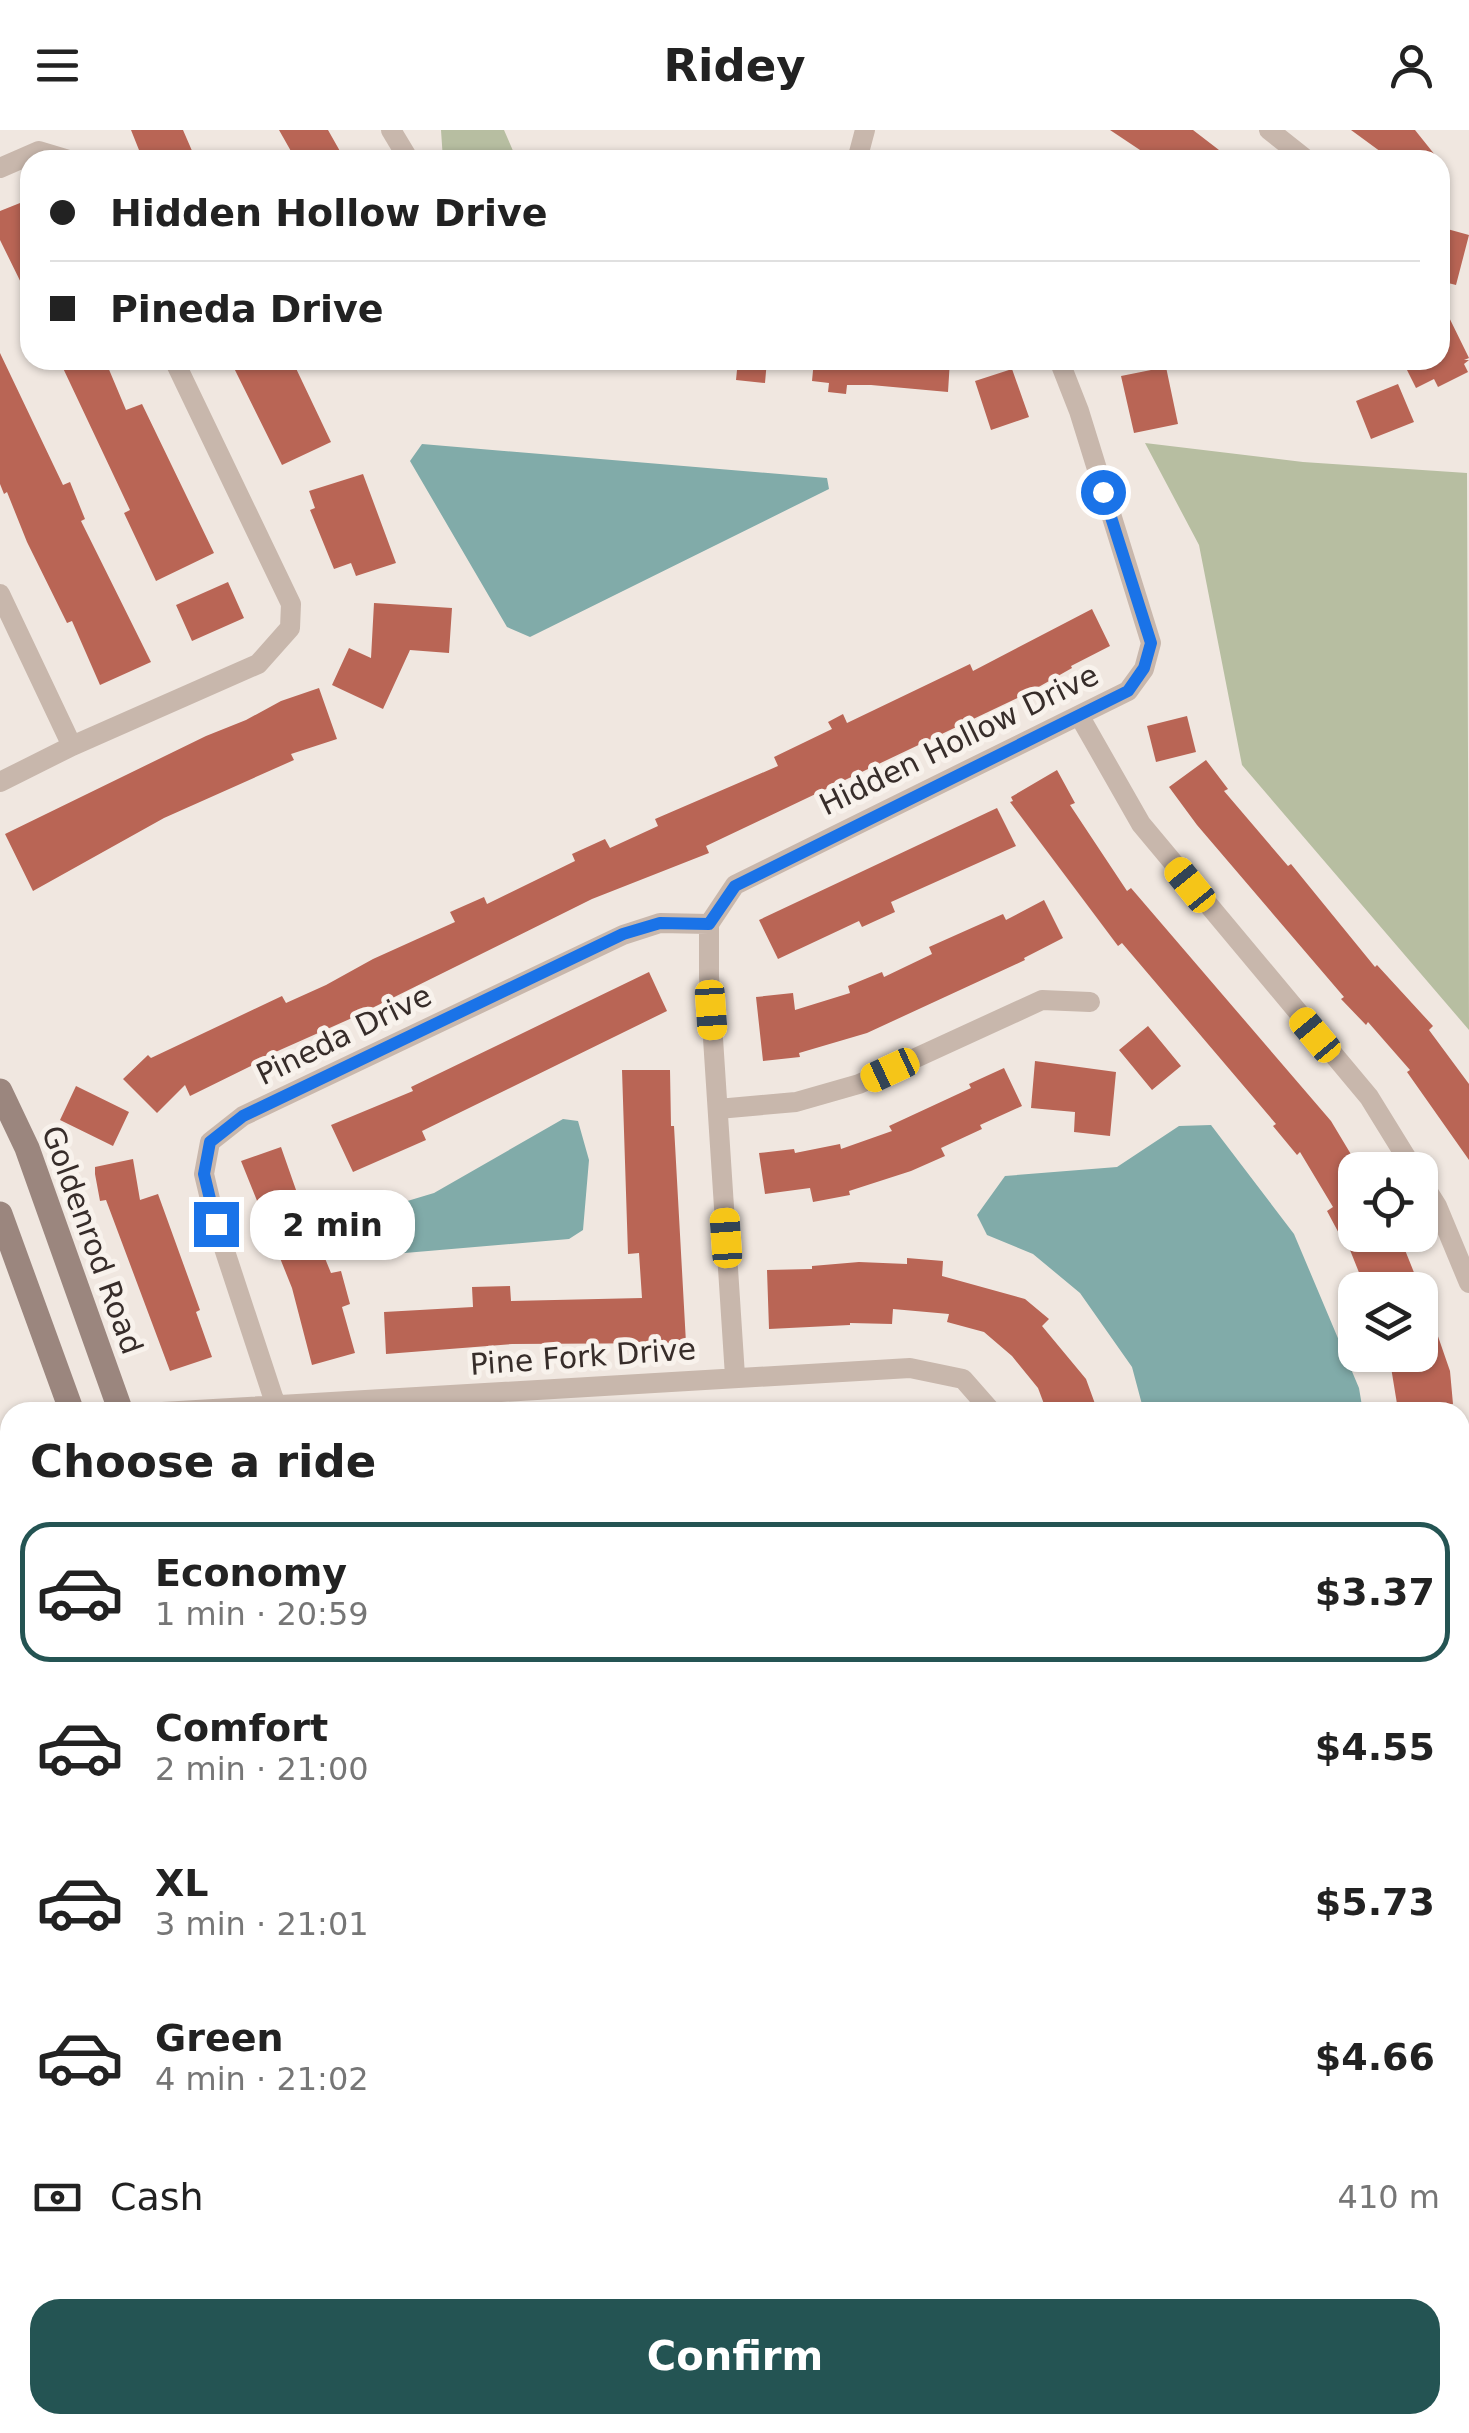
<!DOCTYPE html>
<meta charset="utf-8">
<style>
body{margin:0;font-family:"DejaVu Sans",sans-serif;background:#f6f6f6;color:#222;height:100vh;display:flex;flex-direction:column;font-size:38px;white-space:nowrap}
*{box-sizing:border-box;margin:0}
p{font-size:32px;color:#767676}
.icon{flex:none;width:55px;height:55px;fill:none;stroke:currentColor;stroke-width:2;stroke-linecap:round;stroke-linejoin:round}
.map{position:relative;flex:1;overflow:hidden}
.details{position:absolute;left:0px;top:1272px;width:1470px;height:1032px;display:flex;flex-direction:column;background:#fff;border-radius:30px 30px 0 0;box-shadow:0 2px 8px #0004}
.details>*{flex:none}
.hud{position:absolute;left:20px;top:20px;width:1430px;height:220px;border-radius:30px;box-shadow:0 2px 8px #0004;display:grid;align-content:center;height:220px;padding:0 30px;background:#fff}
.controls{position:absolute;left:1338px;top:1022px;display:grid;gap:20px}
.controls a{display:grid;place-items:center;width:100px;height:100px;border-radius:20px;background:#fff;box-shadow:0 2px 8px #0004;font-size:50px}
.end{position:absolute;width:45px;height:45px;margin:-22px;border:12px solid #1a73e8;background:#fff;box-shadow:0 0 0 5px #fff}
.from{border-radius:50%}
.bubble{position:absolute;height:70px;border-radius:30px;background:#fff;box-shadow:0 2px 8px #0004;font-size:32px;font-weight:600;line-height:70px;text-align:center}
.car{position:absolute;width:30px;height:60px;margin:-30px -15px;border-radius:12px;box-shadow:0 0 8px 2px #0007;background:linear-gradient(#f5c518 24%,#345 0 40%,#f5c518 0 76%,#345 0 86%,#f5c518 0)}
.hud b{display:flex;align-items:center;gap:35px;height:95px;font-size:38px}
.hud b+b{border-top:2px solid #e0e0e0}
.hud i{width:25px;height:25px;background:#222}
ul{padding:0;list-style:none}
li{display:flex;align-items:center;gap:30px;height:140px;margin:0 20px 15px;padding:0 10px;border:5px solid transparent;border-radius:30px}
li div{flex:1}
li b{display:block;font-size:38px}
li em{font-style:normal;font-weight:600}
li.on{border-color:#245453}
li>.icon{width:90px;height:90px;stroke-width:1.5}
h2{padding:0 30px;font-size:45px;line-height:120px}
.pay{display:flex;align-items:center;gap:25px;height:110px;padding:0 30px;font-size:38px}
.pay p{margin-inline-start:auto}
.primary-button{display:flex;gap:20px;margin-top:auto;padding:20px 30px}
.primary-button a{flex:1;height:115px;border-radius:30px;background:#245453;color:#fff;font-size:40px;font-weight:600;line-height:115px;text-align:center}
header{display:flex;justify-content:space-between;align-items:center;height:130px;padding:0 30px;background:#fff;font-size:45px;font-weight:600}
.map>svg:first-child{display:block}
.green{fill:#b7bea1}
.water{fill:#81aba9}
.building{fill:#b96555}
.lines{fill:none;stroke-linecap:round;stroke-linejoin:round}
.lane{stroke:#c8b7ac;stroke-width:10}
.street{stroke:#c8b7ac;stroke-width:20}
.secondary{stroke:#9b867e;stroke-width:25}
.route{stroke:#1a73e8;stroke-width:12}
.labels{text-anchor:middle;stroke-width:10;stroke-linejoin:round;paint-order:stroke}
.street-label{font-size:30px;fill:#372d2a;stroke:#f8f2ec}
</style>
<header><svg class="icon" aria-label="menu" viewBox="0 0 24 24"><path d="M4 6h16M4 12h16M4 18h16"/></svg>Ridey<svg class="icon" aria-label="person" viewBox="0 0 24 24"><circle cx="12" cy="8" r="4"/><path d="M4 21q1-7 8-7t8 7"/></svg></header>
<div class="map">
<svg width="1469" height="2303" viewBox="0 0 1469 2303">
<rect width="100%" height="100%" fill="#f0e7e0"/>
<path class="green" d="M 441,0 L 504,0 L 517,30 L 443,30 Z
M 1145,313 L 1303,332 L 1467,343 L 1469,900 L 1242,635 L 1199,415 Z"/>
<path class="water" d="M 422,314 L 827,348 L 829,359 L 530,507 L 507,497 L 410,331 Z
M 563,989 L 578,991 L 589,1030 L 583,1100 L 569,1109 L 393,1124 L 380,1089 L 394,1075 L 434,1063 Z
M 1211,995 L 1294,1104 L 1359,1258 L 1363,1282 L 1144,1282 L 1132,1237 L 1080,1163 L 1033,1124 L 987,1105 L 977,1085 L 1005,1046 L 1117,1037 L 1179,996 Z
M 1469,1708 L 1469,2001 L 1460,1997 L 1460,1741 L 1463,1719 Z
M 506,2295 L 631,2295 L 630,2303 L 505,2303 Z"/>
<path class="building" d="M 131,0 L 183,0 L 196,30 L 143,30 Z
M 279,0 L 328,0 L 345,30 L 296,30 Z
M 1110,0 L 1193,0 L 1232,30 L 1155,30 Z
M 1351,0 L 1415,0 L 1439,30 L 1392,30 Z
M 30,69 L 30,171 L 0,110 L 0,81 Z
M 1440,97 L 1469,105 L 1456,155 L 1440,151 Z
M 1440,169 L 1469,228 L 1464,230 L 1469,230 L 1464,234 L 1468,242 L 1438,257 L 1434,249 L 1416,258 L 1402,230 L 1440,230 Z
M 0,223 L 63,355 L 70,352 L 85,389 L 81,391 L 151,532 L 100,555 L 72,491 L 67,493 L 27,412 L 7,362 L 4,364 L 0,354 Z
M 77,230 L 105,230 L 126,280 L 142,274 L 214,423 L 156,451 L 124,383 L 130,380 L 62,236 Z
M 230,230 L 292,230 L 331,312 L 282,335 Z
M 738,230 L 767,230 L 765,253 L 736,250 Z
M 814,230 L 950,230 L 948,262 L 871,255 L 847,255 L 846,264 L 828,262 L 829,253 L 812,251 Z
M 1166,237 L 1178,294 L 1134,303 L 1121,246 Z
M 1012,239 L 1029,287 L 991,300 L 975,251 Z
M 1398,254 L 1414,292 L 1371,309 L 1356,271 Z
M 363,344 L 396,433 L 356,446 L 351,433 L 334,439 L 310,380 L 315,378 L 309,361 Z
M 228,452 L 244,488 L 192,511 L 176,475 Z
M 374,473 L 452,478 L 449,523 L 410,520 L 383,579 L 332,555 L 349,518 L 371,528 Z
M 1092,479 L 1110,516 L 1071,536 L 1072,538 L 1028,563 L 706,716 L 709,723 L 592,769 L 352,888 L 262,928 L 263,930 L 190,966 L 185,955 L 157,983 L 123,949 L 148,925 L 151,928 L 282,866 L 286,873 L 326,855 L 373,829 L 455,792 L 450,782 L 484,767 L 487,774 L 575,731 L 572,724 L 605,709 L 610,718 L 658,696 L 655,689 L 778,636 L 774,627 L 832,599 L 828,592 L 843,584 L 847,593 L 970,534 L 973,541 Z
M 319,558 L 337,609 L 291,624 L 294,630 L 164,688 L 33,761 L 5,704 L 206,606 L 246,590 L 281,571 Z
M 1187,586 L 1196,622 L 1156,632 L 1147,596 Z
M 1206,630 L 1228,659 L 1224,661 L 1259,702 L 1288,736 L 1291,734 L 1375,837 L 1377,835 L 1433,896 L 1429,900 L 1469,954 L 1469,1030 L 1407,942 L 1410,940 L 1368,892 L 1366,895 L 1341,869 L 1344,867 L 1197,695 L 1169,657 Z
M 1057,640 L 1075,673 L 1070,675 L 1127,761 L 1131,758 L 1331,991 L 1355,1031 L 1355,1105 L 1399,1105 L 1421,1160 L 1366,1160 L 1346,1110 L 1343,1111 L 1327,1081 L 1333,1077 L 1300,1022 L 1297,1025 L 1273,996 L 1276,994 L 1122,813 L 1118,816 L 1010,672 L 1013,671 L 1011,667 Z
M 997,678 L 1016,716 L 891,772 L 895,782 L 862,797 L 859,791 L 778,829 L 759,790 Z
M 1044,770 L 1063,808 L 1024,828 L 1025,830 L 867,903 L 799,923 L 800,927 L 763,931 L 756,867 L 793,863 L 795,880 L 850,863 L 848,856 L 882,842 L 884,847 L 932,824 L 929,817 L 1003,784 L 1006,790 Z
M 649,842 L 667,881 L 422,1001 L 426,1010 L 353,1042 L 331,995 L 413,961 L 411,957 Z
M 1148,896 L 1181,936 L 1152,960 L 1119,920 Z
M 1035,931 L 1116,942 L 1110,1006 L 1074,1002 L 1075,982 L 1031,978 Z
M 1004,938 L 1022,976 L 980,995 L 982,999 L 941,1018 L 945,1026 L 911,1041 L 849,1061 L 850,1065 L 813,1072 L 810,1058 L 765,1064 L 759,1023 L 794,1019 L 795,1023 L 840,1014 L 841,1019 L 892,1001 L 889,996 L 971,958 L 969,954 Z
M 622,940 L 670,940 L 671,996 L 674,996 L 686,1213 L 512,1214 L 386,1224 L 384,1182 L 473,1177 L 472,1157 L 510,1156 L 511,1171 L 642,1168 L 639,1123 L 628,1124 Z
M 76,956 L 129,982 L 113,1016 L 60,990 Z
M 281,1017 L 310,1100 L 313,1099 L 331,1143 L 341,1141 L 350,1174 L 342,1177 L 355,1223 L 312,1235 L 292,1158 L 241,1031 Z
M 133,1029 L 140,1070 L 158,1064 L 200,1180 L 196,1182 L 212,1227 L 170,1241 L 106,1070 L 100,1071 L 95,1044 L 95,1037 Z
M 907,1128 L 943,1131 L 942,1146 L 1025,1169 L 1049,1189 L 1042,1196 L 1086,1249 L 1098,1282 L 1047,1282 L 1038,1258 L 1012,1226 L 984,1202 L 947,1192 L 949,1184 L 893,1179 L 892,1194 L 850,1193 L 850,1195 L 769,1199 L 767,1140 L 812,1139 L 812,1136 L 859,1132 L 907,1134 Z
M 1423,1163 L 1450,1241 L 1453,1274 L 1398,1280 L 1389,1225 L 1420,1225 L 1420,1164 Z"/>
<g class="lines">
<path class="lane" d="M 0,1475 L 10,1480
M 0,1526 L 10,1527
M 1460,1529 L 1466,1537
M 314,2303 L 315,2295"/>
<path class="street" d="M 391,0 L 409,30
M 1269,0 L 1307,30
M 857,30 L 865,0
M 0,38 L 39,21 L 69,30
M 0,464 L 72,616
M 1080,587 L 1141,694 L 1369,967 L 1414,1040
M 0,652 L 72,616 L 258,534 L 290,498 L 291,474 L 174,230
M 718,979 L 796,972 L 859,954 L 1042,870 L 1090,872
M 1420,1049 L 1437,1076 L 1469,1153
M 735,1246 L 709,847 L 709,794 L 735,755 L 1128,561 L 1144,539 L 1151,513 L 1079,281 L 1059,230
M 276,1276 L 216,1094 L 204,1044 L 210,1012 L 243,986 L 623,805 L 660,793 L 709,794
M 162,1282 L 910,1238 L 963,1249 L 992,1282
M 1460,1486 L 1469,1475
M 1,1670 L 10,1779
M 0,1890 L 9,1880 L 10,1870
M 0,2071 L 10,2073
M 939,2303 L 939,2295"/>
<path class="secondary" d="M 0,961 L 27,1018 L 121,1282
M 0,1084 L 72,1282
M 186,2303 L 187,2295
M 231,2303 L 232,2295"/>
</g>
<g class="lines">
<path class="route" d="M 216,1094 L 204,1044 L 210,1012 L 243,986 L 623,804 L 660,793 L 709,794 L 735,756 L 1128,561 L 1144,538 L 1151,513 L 1103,362"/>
</g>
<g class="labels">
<g class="street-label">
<text transform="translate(959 610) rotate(-26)" y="10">Hidden Hollow Drive</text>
<text transform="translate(344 905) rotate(-26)" y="10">Pineda Drive</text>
<text transform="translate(92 1110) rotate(70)" y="10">Goldenrod Road</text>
<text transform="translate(583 1227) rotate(-4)" y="10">Pine Fork Drive</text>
</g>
</g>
</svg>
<div class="controls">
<a><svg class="icon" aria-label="locate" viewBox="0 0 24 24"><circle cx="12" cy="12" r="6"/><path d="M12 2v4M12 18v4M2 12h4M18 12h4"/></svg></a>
<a><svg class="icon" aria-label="layers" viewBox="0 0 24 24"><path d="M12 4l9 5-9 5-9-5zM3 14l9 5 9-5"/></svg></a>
</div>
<i class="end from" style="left:1103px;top:362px"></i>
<i class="end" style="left:216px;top:1094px"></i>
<div class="bubble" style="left:250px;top:1060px;width:165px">2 min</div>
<i class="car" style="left:1190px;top:755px;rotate:321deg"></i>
<i class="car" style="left:711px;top:880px;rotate:176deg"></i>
<i class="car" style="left:1315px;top:905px;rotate:320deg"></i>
<i class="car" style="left:890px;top:940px;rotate:245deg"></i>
<i class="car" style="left:726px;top:1108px;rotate:356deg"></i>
<div class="hud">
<b><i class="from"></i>Hidden Hollow Drive</b>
<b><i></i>Pineda Drive</b>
</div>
<section class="details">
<h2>Choose a ride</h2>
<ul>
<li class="on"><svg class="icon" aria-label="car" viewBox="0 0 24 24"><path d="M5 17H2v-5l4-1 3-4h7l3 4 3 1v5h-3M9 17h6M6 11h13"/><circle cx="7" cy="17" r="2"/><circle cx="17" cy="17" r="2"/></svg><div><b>Economy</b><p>1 min · 20:59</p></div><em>$3.37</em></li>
<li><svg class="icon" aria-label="car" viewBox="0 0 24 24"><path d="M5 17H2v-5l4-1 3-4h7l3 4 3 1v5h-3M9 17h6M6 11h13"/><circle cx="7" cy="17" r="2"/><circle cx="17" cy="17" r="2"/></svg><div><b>Comfort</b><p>2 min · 21:00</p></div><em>$4.55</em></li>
<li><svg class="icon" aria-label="car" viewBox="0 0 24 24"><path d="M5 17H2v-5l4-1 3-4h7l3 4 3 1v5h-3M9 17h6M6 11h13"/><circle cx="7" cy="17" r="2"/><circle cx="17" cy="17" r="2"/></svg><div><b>XL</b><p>3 min · 21:01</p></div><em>$5.73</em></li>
<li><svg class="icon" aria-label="car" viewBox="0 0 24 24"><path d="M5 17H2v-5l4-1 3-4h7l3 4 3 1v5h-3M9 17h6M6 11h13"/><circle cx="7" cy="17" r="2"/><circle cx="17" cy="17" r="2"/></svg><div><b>Green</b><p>4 min · 21:02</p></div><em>$4.66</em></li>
</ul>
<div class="pay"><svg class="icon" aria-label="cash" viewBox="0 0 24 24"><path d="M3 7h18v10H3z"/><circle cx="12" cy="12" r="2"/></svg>Cash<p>410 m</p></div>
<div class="primary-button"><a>Confirm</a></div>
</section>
</div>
